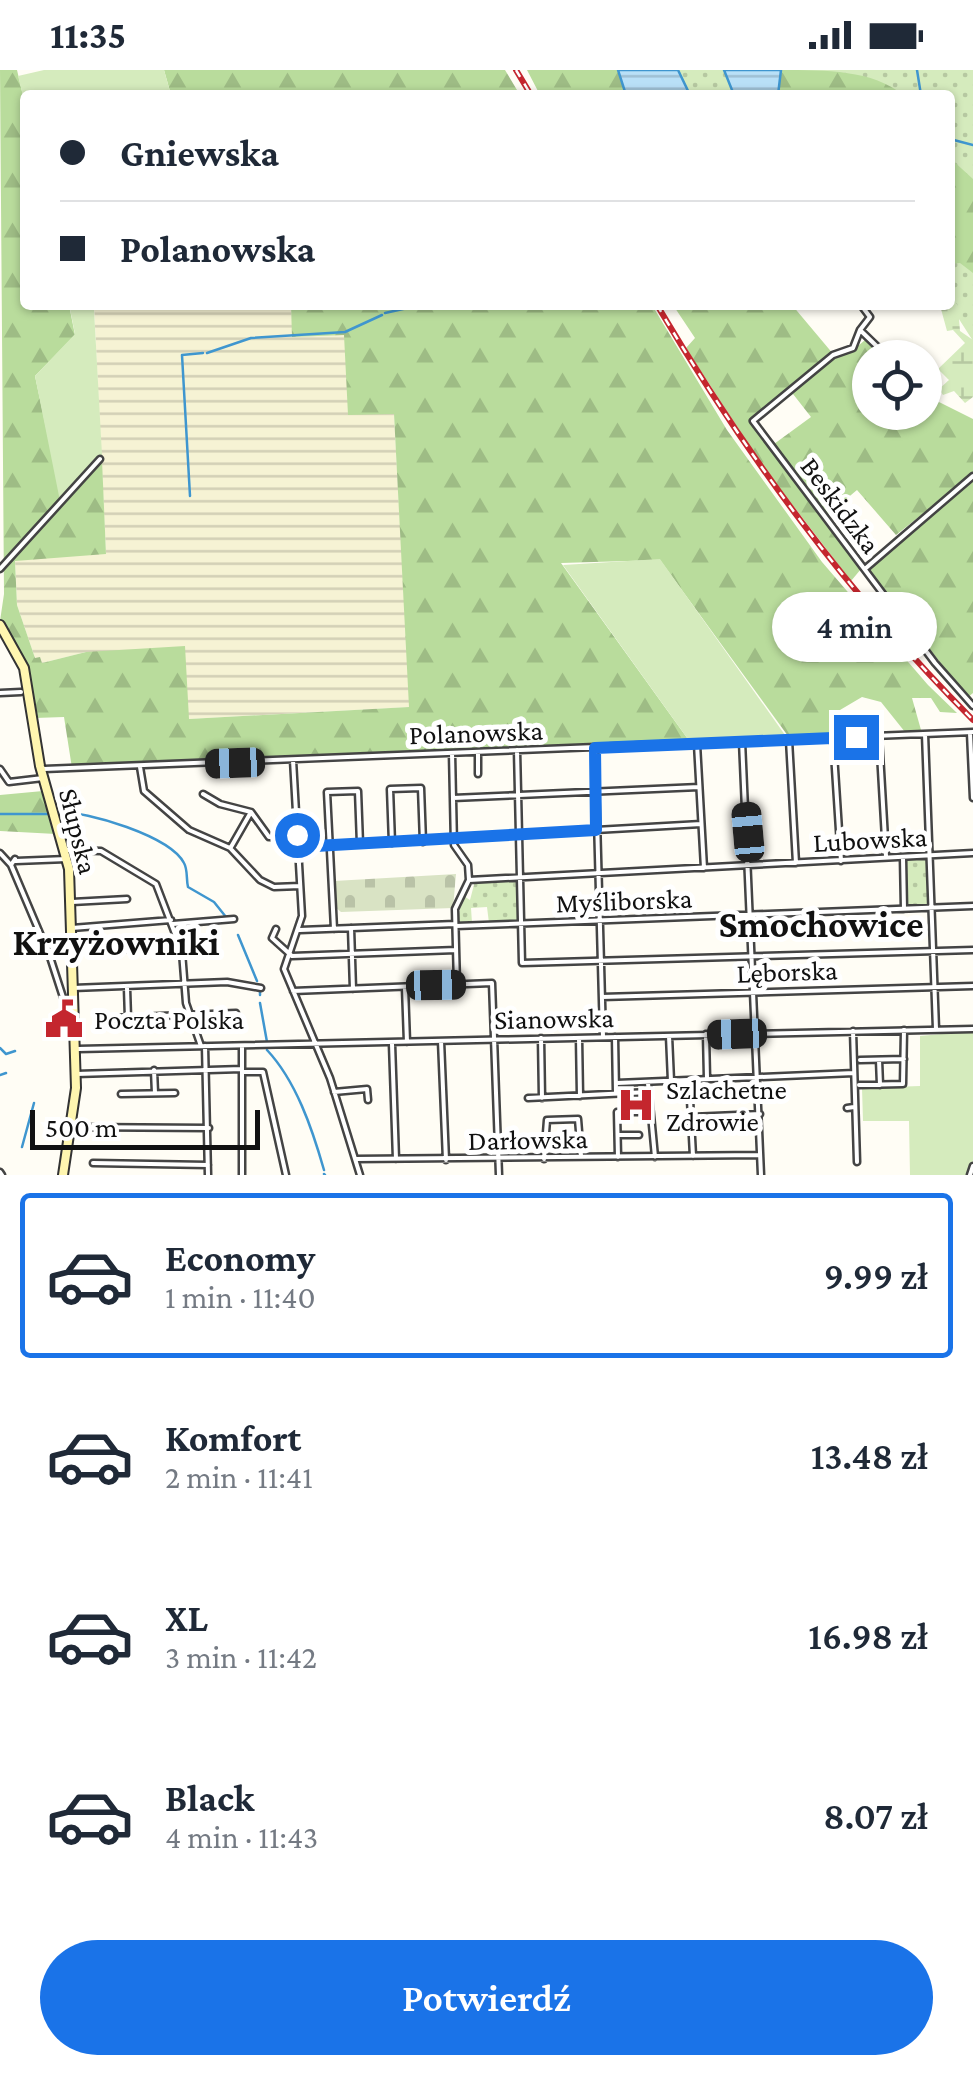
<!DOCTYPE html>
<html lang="pl">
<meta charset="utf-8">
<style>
body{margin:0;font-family:"Crimson Pro",serif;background:#f2f2f3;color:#1f2937;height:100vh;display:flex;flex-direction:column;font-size:38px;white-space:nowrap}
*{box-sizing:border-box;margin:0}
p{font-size:32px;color:#747a83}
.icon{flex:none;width:55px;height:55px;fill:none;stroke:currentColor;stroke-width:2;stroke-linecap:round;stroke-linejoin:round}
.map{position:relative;height:1105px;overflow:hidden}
.side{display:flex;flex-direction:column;background:#fff;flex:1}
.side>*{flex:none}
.hud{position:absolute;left:20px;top:20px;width:935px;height:220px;border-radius:10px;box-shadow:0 2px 8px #0004;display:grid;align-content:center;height:220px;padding:0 40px;background:#fff}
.tools{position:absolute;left:852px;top:270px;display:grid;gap:20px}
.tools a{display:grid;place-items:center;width:90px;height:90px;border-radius:50%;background:#fff;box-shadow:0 2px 8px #0004;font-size:50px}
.scale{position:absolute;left:30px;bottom:25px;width:230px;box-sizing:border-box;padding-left:10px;border:5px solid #111;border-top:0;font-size:28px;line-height:35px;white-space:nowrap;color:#111;-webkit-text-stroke:8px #fff;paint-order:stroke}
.end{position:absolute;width:45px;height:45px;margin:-22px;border:12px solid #1a73e8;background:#fff;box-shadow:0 0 0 5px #fff}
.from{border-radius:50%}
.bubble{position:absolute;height:70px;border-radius:35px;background:#fff;box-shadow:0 2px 8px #0004;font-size:32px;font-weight:600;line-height:70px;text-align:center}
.car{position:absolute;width:30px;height:60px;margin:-30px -15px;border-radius:12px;box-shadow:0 0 8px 2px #0007;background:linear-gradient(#222 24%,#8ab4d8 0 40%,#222 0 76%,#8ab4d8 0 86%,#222 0)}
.hud b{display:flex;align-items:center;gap:35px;height:95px;font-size:38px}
.hud b+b{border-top:2px solid #e0e1e3}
.hud i{width:25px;height:25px;background:#1f2937}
ul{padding:18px 0 0;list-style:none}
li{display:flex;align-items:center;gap:30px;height:165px;margin:0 20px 15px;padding:0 20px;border:5px solid transparent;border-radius:10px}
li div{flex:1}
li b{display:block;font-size:38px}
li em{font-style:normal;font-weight:600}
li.selected{border-color:#1a73e8}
li>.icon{width:90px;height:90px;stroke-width:1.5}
.button{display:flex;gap:20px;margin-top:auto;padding:20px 40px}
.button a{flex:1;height:115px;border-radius:60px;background:#1a73e8;color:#fff;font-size:40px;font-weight:600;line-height:115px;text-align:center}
.status{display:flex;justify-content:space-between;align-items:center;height:70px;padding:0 50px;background:#fff;direction:ltr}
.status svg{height:28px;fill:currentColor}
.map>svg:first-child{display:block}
.farmland{fill:url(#farmland-rules)}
.grass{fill:url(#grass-dots)}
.forest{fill:url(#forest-firs)}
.wetland{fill:url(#wetland-marsh)}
.cemetery{fill:url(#cemetery-stones)}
.garden{fill:#d5ebbd}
.water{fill:url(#water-rules);stroke:#3f96cf;stroke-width:2.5}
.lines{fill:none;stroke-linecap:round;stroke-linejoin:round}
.stream{stroke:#3f96cf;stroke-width:2.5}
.street-casing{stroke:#444;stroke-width:9}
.secondary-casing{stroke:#333;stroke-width:12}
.street{stroke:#fff;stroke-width:4}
.secondary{stroke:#fff6b0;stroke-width:8}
.rail-casing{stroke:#c4262e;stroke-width:6}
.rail{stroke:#fff;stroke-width:2.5;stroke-dasharray:8;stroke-linecap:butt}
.route{stroke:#1a73e8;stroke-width:12}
.labels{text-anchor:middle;stroke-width:10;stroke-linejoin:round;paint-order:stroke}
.street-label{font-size:28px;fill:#111;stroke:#fff}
.poi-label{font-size:28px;fill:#111;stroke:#fff;text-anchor:start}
.district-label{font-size:38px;font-weight:bold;fill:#111;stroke:#fff}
</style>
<div class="status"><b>11:35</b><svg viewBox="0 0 49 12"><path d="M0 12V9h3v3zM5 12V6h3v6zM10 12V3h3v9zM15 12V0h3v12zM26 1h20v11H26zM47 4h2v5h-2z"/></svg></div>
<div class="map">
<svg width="973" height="1105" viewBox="0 0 973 1105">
<defs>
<pattern id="farmland-rules" width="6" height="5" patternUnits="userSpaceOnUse" patternTransform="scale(2.5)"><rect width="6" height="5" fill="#f6f3d4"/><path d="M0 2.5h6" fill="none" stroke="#d2cfb5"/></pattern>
<pattern id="grass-dots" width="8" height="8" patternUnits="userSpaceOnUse" patternTransform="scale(2.5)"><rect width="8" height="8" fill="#d5ebbd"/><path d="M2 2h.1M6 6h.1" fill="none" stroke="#b6c8a1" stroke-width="1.8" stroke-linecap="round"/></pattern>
<pattern id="forest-firs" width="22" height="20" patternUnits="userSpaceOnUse" patternTransform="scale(2.5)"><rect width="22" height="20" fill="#b9dc9c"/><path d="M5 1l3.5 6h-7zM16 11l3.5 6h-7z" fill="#9ebc85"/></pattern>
<pattern id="wetland-marsh" width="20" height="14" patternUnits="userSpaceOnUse" patternTransform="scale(2.5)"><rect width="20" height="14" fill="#d5ebbd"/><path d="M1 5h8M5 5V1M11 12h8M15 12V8" fill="none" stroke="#b6c8a1"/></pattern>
<pattern id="cemetery-stones" width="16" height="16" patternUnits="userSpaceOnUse" patternTransform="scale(2.5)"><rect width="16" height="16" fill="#d9e3c4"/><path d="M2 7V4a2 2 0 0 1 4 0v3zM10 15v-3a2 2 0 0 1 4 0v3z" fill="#b9c2a7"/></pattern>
<pattern id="water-rules" width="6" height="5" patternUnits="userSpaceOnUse" patternTransform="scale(2.5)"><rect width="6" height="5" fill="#b9e0f7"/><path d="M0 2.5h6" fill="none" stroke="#9ebfd3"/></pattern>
</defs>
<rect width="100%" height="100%" fill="#fffdf5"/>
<path class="farmland" d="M 94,235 L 291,235 L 293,267 L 344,264 L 394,344 L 410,637 L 189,649 L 86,582 L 42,593 L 35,588 L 17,535 L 15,490 L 106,483 Z"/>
<path class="grass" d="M 617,0 L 973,0 L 973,271 L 950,235 L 950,25 L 624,25 Z
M 928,787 L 932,836 L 907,837 L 904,790 Z
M 515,810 L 519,814 L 518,851 L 489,853 L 487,837 L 471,838 L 472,853 L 458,852 L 462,825 L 470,830 L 475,811 Z"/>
<path class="forest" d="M 0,0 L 17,0 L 25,34 L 25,235 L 69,235 L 75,265 L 35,306 L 62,433 L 102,390 L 106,484 L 15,491 L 17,535 L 35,588 L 40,587 L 42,593 L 86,582 L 185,576 L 189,649 L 409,637 L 394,344 L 348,345 L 344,265 L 292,267 L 291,235 L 652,235 L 727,360 L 822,492 L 928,615 L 957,643 L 940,642 L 931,628 L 912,628 L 921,660 L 905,662 L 881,632 L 862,627 L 840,640 L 852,665 L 788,666 L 660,490 L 561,493 L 690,672 L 72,698 L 64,647 L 35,648 L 22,585 L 0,551 L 4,524 Z
M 164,0 L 505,0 L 520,25 L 171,25 Z
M 527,0 L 618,0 L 626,25 L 540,25 Z
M 781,0 C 826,0 873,0 903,25 L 778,25 Z
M 950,88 L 973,109 L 973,203 L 960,193 L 950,194 Z
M 673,235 L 792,235 L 834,285 L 851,282 L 865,270 L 884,287 L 870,288 L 870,342 L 925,342 L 925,325 L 973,349 L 973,404 L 896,465 L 857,420 L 827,445 L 774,374 L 811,347 L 793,324 L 752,351 L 861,499 L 851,511 L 761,394 L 686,278 L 695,268 Z
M 973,408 L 973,623 L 967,628 L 869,499 L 870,492 Z
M 43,721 L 56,764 L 0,761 L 0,725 Z"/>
<path class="wetland" d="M 950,223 L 958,236 L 960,261 L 973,270 L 973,327 L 965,333 L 954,321 L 943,325 L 939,319 L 949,310 L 938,299 L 965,273 L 953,260 L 947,261 L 941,239 L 950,235 Z"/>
<path class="cemetery" d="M 456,804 L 453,838 L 341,842 L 335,837 L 334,811 Z"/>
<path class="garden" d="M 44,0 L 164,0 L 171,25 L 25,25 L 25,34 L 18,6 Z
M 70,239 L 94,239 L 102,385 L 60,431 L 35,306 L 75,264 Z
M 660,489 L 785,665 L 690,672 L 563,495 Z
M 973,961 L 973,1090 L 969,1105 L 910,1105 L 909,1051 L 863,1051 L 862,1018 L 920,1016 L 920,966 Z"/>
<path class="water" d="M 618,0 L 678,0 L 690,25 L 626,25 Z
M 724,0 L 781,0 L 778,25 L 734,25 Z"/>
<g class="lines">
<path class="stream" d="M 917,0 L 921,25
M 950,69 L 973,75
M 385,243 L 421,235
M 207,283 L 251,268 L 345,262 L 382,245
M 190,426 L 182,285 L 203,283
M 58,742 C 87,741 170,766 184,793 C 188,800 186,809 188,817 L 214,832 L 226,847
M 0,744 L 49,744
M 238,865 L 257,911
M 260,921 L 260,925
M 260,933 L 267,972
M 0,978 L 6,984 L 15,981
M 267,980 C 296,1011 312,1058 324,1100
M 0,1005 L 6,1003
M 22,1077 L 34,1033
M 324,1104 L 325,1105"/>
<g class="street-casing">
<path id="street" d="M 860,260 L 870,247 L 861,235
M 889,288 L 860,260 L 853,278 L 833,285 L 753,351 L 935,593 L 973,636
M 866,498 L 973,406
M 0,499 L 100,389
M 0,623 L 21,622
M 970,663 L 973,728
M 925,664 L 936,959
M 879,666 L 886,786
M 833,668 L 841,791
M 789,670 L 796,793
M 742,671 L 761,1105
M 697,674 L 704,798
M 595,677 L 603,967
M 517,680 L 522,893 L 973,880
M 478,682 L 478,704
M 452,683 L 454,775 L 468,795 L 469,810 L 455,839 L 457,915
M 293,690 L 302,846 L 284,899 L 330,1008 L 360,1105
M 140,697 L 144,721 L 189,760 L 230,778 L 260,810 L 274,817 L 300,816
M 0,699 L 9,712 L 43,708
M 44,699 L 973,662
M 203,724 L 220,734 L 251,742 L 269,767 L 276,767
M 453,728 L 699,717
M 392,773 L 390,719 L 421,718 L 423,772
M 231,777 L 251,742
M 298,777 L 701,754
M 67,780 L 101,781 L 156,814 L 182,882 L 186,933 L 201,976
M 0,783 L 11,795 L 15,789
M 903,788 L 904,839
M 16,791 L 67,789
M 11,795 L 50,887 L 73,958
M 469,810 L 973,783
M 72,832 L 127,829
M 173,854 L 234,849
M 456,856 L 973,836
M 72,858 L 171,850
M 351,858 L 353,919
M 276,859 L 272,868 L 292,886 L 456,880
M 334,859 L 327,722 L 358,721 L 360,774
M 300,860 L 455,854
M 95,873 L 101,877 L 97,883 L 92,880 Z
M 101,878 L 163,880 L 180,874
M 405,917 L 407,972
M 73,918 L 227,912 L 261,918
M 127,918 L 128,948
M 293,921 L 492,913 L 499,1105
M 602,927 L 973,916
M 110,948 L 236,943
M 853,961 L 857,1092
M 706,964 L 707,1008
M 669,966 L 671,1011
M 615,967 L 616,1022
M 541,968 L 542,1028
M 579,968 L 580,1026
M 441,971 L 446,1090
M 392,974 L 396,1089
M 205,976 L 208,1105
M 78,979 L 973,959
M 860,990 L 904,989
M 879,990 L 880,1015
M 154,1000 L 155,1023
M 242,1002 L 263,1002 L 286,1105
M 76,1004 L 242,999
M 689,1011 L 693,1086
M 617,1013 L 854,1003
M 648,1013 L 655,1087
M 859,1015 L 903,1014 L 904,960
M 334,1022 L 367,1019 L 368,1030
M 121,1024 L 175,1023
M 528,1028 L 649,1022
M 847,1038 L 854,1037
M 691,1047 L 760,1044
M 73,1057 L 209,1058
M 618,1065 L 639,1065
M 618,1087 L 617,1042 L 638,1042
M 355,1089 L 760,1085
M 544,1089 L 547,1050 L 578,1049 L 581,1086
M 93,1093 L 208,1095
M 0,1102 L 2,1105
M 242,1105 L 242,976
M 970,1105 L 973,1096"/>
</g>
<g class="secondary-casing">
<path id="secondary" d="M 0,555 L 24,598 L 40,696 L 69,799 L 76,1018 L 63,1105"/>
</g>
<use href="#street" class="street"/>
<use href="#secondary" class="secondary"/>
<g class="rail-casing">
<path id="rail" d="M 516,0 L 531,25
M 657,235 C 747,387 848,524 973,650"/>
</g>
<use href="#rail" class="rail"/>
</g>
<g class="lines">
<path class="route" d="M 297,765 L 298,777 L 596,760 L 595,678 L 856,667"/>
</g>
<defs>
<g id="civic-bare" transform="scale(3)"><path d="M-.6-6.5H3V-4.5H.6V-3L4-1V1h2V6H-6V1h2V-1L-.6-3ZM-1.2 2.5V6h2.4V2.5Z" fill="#c4262e" stroke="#fff" stroke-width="2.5" paint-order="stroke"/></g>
<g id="hospital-bare" transform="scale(3)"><path d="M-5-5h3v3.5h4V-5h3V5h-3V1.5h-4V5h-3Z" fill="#c4262e" stroke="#fff" stroke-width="2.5" paint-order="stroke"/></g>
</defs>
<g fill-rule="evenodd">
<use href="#civic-bare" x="64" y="949"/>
<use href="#hospital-bare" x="636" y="1035"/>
</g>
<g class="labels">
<g class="street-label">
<text transform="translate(841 435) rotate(53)" y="10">Beskidzka</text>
<text transform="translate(476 662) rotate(-2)" y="10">Polanowska</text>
<text transform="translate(79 761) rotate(76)" y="10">Słupska</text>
<text transform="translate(870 769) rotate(-3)" y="10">Lubowska</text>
<text transform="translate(624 830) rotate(-2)" y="10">Myśliborska</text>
<text transform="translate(787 901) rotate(-2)" y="10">Lęborska</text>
<text transform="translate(554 948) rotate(-1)" y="10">Sianowska</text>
<text transform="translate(528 1069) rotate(-1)" y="10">Darłowska</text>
</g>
<g class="poi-label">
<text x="94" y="959">Poczta Polska</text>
<text x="666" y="1029">Szlachetne<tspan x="666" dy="32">Zdrowie</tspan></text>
</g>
<g class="district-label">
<text x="821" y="867">Smochowice</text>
<text x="116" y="885">Krzyżowniki</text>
</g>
</g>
</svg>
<div class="tools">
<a><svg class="icon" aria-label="locate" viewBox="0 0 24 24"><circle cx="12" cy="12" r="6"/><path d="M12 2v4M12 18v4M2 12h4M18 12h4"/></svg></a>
</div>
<div class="scale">500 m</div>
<i class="end from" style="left:297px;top:765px"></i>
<i class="end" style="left:856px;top:667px"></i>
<div class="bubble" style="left:772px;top:522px;width:165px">4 min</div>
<i class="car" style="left:235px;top:693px;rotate:268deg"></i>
<i class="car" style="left:748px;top:762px;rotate:355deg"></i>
<i class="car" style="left:436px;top:915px;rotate:89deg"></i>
<i class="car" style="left:737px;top:964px;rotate:268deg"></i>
<div class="hud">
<b><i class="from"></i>Gniewska</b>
<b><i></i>Polanowska</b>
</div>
</div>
<section class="side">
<ul>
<li class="selected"><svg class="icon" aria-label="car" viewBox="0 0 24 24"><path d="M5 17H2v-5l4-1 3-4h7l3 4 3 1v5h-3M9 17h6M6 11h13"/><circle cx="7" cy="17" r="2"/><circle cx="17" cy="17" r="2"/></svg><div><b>Economy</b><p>1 min · 11:40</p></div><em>9.99 zł</em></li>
<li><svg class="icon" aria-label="car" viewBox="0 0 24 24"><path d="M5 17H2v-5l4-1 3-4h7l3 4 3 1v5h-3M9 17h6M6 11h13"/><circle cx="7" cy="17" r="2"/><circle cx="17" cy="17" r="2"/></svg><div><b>Komfort</b><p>2 min · 11:41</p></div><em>13.48 zł</em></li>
<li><svg class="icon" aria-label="car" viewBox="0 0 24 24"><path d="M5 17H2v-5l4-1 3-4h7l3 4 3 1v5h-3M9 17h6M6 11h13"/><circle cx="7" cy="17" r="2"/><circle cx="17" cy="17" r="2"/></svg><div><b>XL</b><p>3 min · 11:42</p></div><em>16.98 zł</em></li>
<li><svg class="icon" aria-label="car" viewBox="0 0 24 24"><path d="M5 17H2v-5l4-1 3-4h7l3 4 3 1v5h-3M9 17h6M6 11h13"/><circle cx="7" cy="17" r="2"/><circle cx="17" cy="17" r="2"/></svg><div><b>Black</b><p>4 min · 11:43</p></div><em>8.07 zł</em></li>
</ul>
<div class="button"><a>Potwierdź</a></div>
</section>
